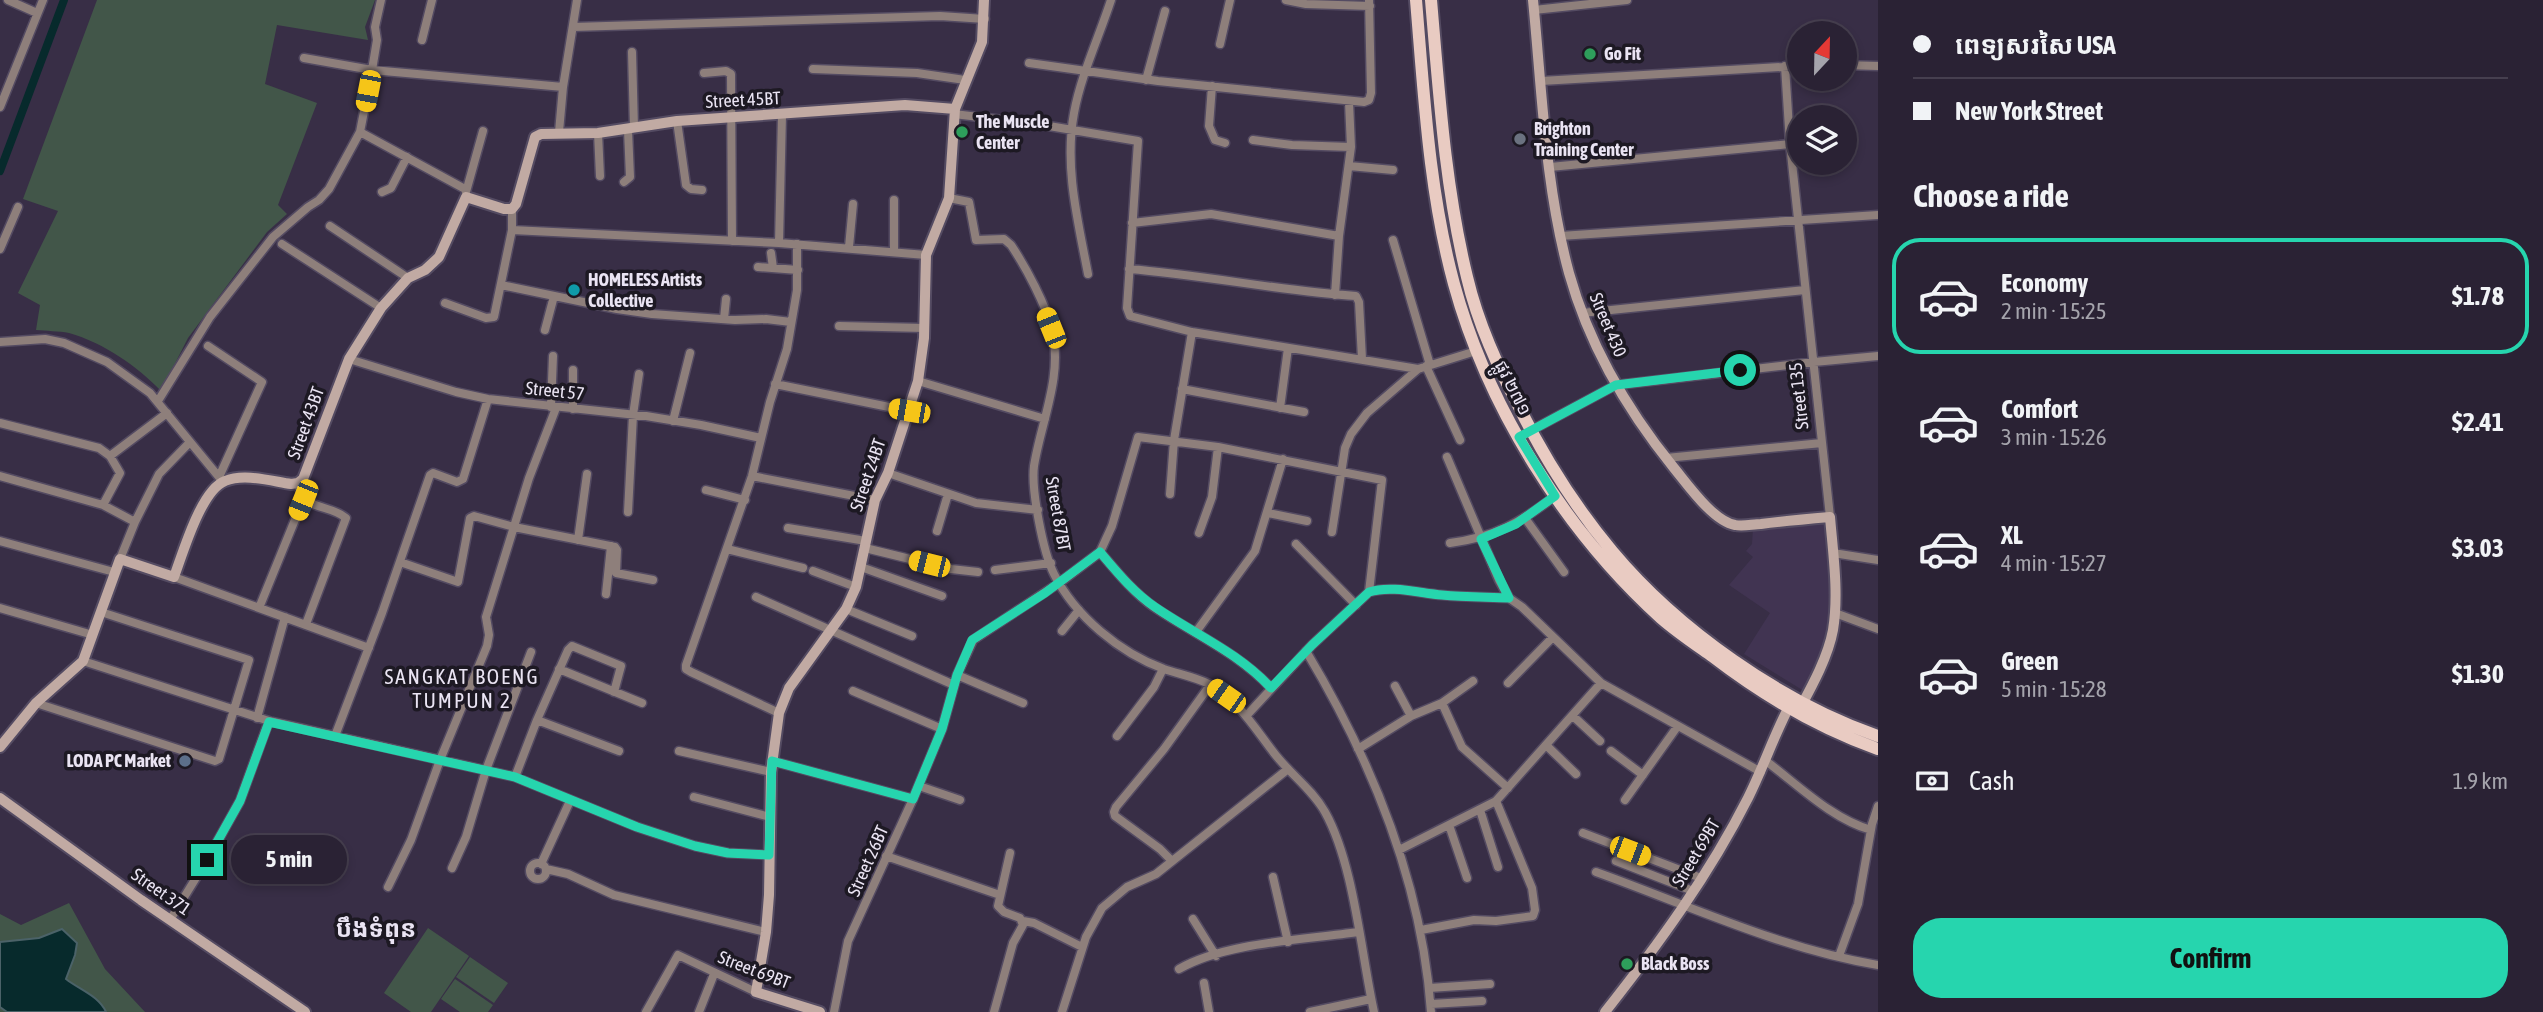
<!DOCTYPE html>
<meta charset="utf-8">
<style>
body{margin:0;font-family:"Asap Condensed","Noto Sans Khmer",sans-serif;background:#322a3c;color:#f1f3f6;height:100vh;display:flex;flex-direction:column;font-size:26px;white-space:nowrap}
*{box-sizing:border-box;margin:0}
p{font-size:23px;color:#a5a4ac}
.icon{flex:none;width:38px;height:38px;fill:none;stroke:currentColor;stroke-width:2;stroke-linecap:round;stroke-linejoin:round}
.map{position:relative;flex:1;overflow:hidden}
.details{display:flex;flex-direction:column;background:#2a2234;width:665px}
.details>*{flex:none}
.banner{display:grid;align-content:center;height:154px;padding:0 35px;background:#2a2234}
.needle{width:46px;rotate:22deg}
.controls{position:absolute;left:1787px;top:21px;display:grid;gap:14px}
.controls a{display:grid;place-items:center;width:70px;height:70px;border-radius:50%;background:#2a2234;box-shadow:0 4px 10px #0003,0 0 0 2px #463f4f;font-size:35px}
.end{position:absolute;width:32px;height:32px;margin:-16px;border:9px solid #26d5ae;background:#111;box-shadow:0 0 0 4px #111}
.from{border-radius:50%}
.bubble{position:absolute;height:49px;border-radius:24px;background:#2a2234;box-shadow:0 4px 10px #0003,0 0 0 2px #463f4f;font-size:23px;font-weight:700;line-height:49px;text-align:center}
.car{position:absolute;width:21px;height:42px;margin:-21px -10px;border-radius:9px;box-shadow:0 0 5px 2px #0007;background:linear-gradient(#f5c518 24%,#345 0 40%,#f5c518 0 76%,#345 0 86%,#f5c518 0)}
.banner b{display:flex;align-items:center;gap:24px;height:66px;font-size:26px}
.banner b+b{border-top:2px solid #463f4f}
.banner i{width:18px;height:18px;background:#f1f3f6}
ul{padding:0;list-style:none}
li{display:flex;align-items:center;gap:21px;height:116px;margin:0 14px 10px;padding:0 21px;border:4px solid transparent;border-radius:28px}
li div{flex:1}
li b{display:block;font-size:26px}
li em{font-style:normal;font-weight:700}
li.active{border-color:#26d5ae}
li>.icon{width:63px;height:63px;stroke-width:1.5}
h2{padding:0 35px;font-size:32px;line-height:84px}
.pay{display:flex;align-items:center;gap:18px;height:77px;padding:0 35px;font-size:26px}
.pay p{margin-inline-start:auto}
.primary-button{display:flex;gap:14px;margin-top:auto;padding:14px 35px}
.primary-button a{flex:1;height:80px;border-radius:28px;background:#26d5ae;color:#111;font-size:28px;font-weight:700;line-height:80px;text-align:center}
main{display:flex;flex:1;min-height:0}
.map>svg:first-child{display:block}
.built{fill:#413452}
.green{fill:#425649}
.water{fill:#072a2c;stroke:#4b6268;stroke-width:2}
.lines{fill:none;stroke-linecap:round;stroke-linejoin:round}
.canal{stroke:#072a2c;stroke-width:8}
.street-casing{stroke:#544b62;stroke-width:11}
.secondary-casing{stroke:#544b62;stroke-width:14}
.primary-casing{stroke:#544b62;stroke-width:16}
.street{stroke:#8e7f7b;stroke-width:8}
.secondary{stroke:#c1aaa3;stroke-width:10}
.primary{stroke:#e9cbc2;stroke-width:12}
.route{stroke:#26d5ae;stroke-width:9}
.leisure-dot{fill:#2e9e5b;stroke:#1d1923;stroke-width:2.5}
.worship-dot{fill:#6b7280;stroke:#1d1923;stroke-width:2.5}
.culture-dot{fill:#0f9aa8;stroke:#1d1923;stroke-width:2.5}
.service-dot{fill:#5c6f8a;stroke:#1d1923;stroke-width:2.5}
.labels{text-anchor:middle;stroke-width:7;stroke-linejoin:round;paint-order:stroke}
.poi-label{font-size:18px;font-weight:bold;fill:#eae4f3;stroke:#1d1923;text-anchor:start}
.street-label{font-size:18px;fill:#eae4f3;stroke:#1d1923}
.quarter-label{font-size:21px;letter-spacing:2px;fill:#eae4f3;stroke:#1d1923}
.district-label{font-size:24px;font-weight:bold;fill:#eae4f3;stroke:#1d1923}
</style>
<main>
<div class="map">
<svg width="1878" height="1012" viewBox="0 0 1878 1012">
<rect width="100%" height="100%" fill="#382e46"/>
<path class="built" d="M 1826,521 L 1830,555 L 1828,631 L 1823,652 L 1804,691 L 1744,654 L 1770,613 L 1729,585 L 1753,557 L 1746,551 L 1752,544 L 1753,528 Z"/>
<path class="green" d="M 97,0 L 375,0 L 365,27 L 368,40 L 277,25 L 265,84 L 317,103 L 278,205 L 287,214 L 267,232 L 188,338 L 161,391 C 137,366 104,343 69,333 C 59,331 46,331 36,330 L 40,305 L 18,293 L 58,211 L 23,199 Z
M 69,903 L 105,969 L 145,1012 L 0,1012 L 0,914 L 21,925 Z
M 428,928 L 469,956 L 431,1012 L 411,1012 L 384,993 Z
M 470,957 L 508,983 L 494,1003 L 456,977 Z
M 455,979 L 493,1005 L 488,1012 L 460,1012 L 441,999 Z"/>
<path class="water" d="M 62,929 L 77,943 L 75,955 L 66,979 C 80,990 99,996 106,1012 L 7,1012 L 0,1007 L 0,942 L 39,938 Z"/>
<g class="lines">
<path class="canal" d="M 0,171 L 64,0"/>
<g class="street-casing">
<path id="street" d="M 8,0 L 37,13
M 1286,0 L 1306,4 L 1370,6
M 1534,10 L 1627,0
M 573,27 L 940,16 L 985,19
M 422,40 L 432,0
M 1220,44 L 1230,0
M 632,52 L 634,128
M 304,58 L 372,70 L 563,87
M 1029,63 L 1158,81 L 1364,102 L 1369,100 L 1371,93 L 1369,0
M 1844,65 L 1878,66
M 1785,66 L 1790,144 L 1830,517
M 813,69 L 917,73 L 965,80
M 704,73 L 726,71 L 731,74 L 732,241
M 1146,80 L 1165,11
M 1541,81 L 1799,66
M 1212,86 L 1209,126 L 1215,140 L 1225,143
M 0,107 L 43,0
M 954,114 L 1037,124 L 1138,141 L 1127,308 L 1130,316 L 1192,332 L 1418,369
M 677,121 L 686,185 L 691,189 L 702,190
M 360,132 L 465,189
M 559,132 L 563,87 L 577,0
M 598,133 L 600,176
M 1253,140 L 1292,145 L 1351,147
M 1349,166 L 1393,170
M 1550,167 L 1790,144
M 624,182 L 630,177 L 628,130
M 382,192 L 391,188 L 407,157
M 466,192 L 483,131
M 949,198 L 969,202 L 976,240 L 1004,239 L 1011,245 C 1025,266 1047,306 1052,331 C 1063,376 1041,422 1034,466 C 1031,490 1043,552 1054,574 C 1075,616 1120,653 1164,669 C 1179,674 1195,677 1209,684 C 1238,700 1254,727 1274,753 C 1290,774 1312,789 1325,812 C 1354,864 1361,953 1374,1012
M 1132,223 L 1211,214 L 1339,236
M 330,226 L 408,278
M 512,230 L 779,243 L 926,255
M 1560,236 L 1878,215
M 1393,240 L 1430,365
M 779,243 L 782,115
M 282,244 L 381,308
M 849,247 L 853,204
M 0,249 L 18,207
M 894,252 L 894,200
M 771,253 L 773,268
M 758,267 L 798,270
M 1129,269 C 1205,275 1280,291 1356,296 L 1359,302 L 1362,359
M 1088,274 C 1078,221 1064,167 1074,113 C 1081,75 1099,37 1111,0
M 501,285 L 617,309 L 652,314 L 735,320 L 766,319 L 791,322
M 1335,295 L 1339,236 L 1351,147 L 1349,102
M 445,303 L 486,318 L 494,317 L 512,230 L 512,209
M 1582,313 L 1805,290
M 724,319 L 726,299
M 839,326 L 924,328
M 545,330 L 554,296
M 0,342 L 45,339 L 64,343 L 107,362 L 150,393 L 223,482
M 208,346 L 262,382 L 219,477
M 349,359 L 456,392 L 488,399 L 646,416 L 701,425 L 761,438
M 1426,366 L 1460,440
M 573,370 L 573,409
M 918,381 L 1045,419
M 775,384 L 909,411
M 1182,389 L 1304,412
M 158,401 L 210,317 L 273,237 L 308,207 L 319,200 L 329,189 L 360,132 L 372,70 L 377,40 L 375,27 L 381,0
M 551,407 L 553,356
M 1280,408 L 1288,348
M 673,421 L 690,353
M 0,423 L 99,448 L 110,456 L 120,473 L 103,505
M 1519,437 L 1616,385 L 1814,362 L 1878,356
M 110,456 L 167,413
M 1447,457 L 1499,580 L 1509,598 L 1522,607 L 1601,683 L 1761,772
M 1666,458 L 1822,443
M 888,473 L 976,503 L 1038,510
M 0,476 L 103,505 L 135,522
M 752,476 L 875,500
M 298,483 C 303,512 328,503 346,518 L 306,624
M 706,490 L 745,500
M 1170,494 L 1174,440 L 1192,332
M 628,512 L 633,415 L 639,374
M 1268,513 L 1307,521
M 1525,518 L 1564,572
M 788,528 L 866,541
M 937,531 L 948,494
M 1332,532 L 1345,448 L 1351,434 L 1367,413 L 1418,369 L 1476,351
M 1199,533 L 1212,497 L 1218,447
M 578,540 L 587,474
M 0,541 L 114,572
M 1450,543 C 1495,537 1520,523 1555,496
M 1296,544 L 1356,605
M 865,548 L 951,569 L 978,572
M 727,549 L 803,568
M 1100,552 C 1117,572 1133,592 1154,607 C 1194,634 1237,652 1271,688
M 1833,553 L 1878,560
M 120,559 L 135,522 L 159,474 L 190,442
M 400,562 L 458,582 L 470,518 L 474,516 L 514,527 L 615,547 L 617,550 L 616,573 L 653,580
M 861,567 L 942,596
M 995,570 L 1051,563
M 813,571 L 856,587
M 174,577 L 369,648
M 606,594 L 611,546
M 756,597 L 954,685
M 0,608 L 93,635
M 259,608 L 303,500
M 846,609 L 912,636
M 1835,613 L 1878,629
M 1062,631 L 1079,610
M 1196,632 L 1255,551 L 1283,459
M 1306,651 C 1372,761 1422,883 1431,1012
M 83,661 L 269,721 L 515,777 L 637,827 L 695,846 L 728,853 L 770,855
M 559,669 L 642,703
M 957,675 L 1023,703
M 1508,683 L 1553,637
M 1395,686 L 1411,716
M 853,691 L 942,729
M 36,703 L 215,761 L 219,759 L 249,660 L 101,612
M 1442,703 L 1462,747 L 1508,788
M 779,713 L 691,672 L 686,669 L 686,665 L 752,476 L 770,402 L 787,349 L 797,290 L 797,244
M 1247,715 L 1312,645 L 1369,592 C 1391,585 1419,593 1442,595 C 1464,597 1487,597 1509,598
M 1573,716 L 1600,741
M 257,718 L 285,617
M 537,720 L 619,751
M 335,736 L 382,613 L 430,475 L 433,473 L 457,482 L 463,479 L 488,399
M 1117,736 L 1154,687 L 1163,669
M 1547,746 L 1576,774
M 1358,749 L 1411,716 L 1442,703 L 1473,681
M 679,751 L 771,772
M 1611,751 L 1643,775
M 772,761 L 913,799
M 1766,761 C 1798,785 1832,819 1871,830
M 515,777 L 537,720 L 568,650 L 572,646 L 621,666 L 614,692
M 919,786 L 960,800
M 694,797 L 770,817
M 1625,800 L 1677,727
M 1480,810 L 1498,867
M 1449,825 L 1467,878
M 1583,833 L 1701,878
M 1399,850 L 1496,801 L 1601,683
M 886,856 L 1000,895
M 1172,861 L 1160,849 L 1115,816 L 1114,812 L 1116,807 L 1164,749 L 1210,685
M 1616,861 L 1693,891
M530 871a8 8 0 1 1 16 0a8 8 0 1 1-16 0Z
M 541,864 L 570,801
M 452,868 L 466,837 L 486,770 L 531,652
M 546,869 L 568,874 L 614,895 L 766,932
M 1596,872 C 1688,905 1781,949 1878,965
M 1273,877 L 1288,942
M 388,887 L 411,840 L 440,760 L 487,646 L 489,635 L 486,617 L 529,478 L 556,408
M 1193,919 L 1216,956
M 170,920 L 207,860 L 240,801 L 269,721
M 1023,921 L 1034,923 L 1082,947
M 1421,930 L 1474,920 L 1496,921 L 1533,916 L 1535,910 L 1532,888 L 1496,801
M 1839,956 L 1858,904 L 1872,824 L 1878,806
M 1179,969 C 1226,942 1304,940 1358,932
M 1204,983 L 1209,1012
M 1429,988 L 1490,984
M 1431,1004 L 1482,1001
M 646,1012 L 678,955 L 756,992
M 699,1012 L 714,974
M 834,1012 L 848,941 L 913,799 L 942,729 L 957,675 L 973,640 L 1059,583 L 1100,552 L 1112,526 L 1138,437 L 1218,447 L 1382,480 L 1369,592
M 994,1012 L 1013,943 L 1023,925 L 1020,918 L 1004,912 L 998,906 L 1010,853
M 1062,1012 L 1086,937 L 1102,908 L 1127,887 L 1156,874 L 1288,769
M 1310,1012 L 1371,999"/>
</g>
<g class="secondary-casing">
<path id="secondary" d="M 1533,0 C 1542,91 1545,185 1569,273 C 1589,345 1627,410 1674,468 C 1688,485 1713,521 1735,525 C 1743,527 1753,524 1761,524 C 1784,521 1807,519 1830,517 C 1833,553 1839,594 1833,630 C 1828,657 1812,686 1799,710
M 0,747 L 36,703 L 83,661 L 120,559 L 174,577 C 183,553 201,490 225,481 C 244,473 271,481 291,484 L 298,483 L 303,479 L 349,359 L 381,308 L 408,278 L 425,270 L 439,257 L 466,197 L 504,209 L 512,209 L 516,204 L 535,137 L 541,134 L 598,133 L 677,121 L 905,105 L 955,109
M 0,798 L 141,900 L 305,1012
M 820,1012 L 756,992 L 766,932 L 769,895 L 771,772 L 779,713 L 789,688 L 846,609 L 856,587 L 875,500 L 888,473 L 918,381 L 924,338 L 926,255 L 949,198 L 955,109 L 982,42 L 984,0
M 1605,1012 C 1658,945 1709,875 1748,798 C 1764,766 1775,732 1792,701"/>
</g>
<g class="primary-casing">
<path id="primary" d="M 1416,0 C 1424,95 1429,192 1454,284 C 1488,408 1566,532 1661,618 C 1677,632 1695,644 1712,656 C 1764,696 1816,727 1878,749
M 1431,0 C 1439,93 1445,187 1467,277 C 1478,324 1498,367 1520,409 C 1545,459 1576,508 1612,551 C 1677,629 1782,703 1878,736"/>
</g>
<use href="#street" class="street"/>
<use href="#secondary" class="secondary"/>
<use href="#primary" class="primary"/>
</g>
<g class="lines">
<path class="route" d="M 207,860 L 240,801 L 269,722 L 515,777 L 637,827 L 695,846 L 728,853 L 769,855 L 772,761 L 913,799 L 942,729 L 957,675 L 972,640 L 1045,593 L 1100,552 C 1117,572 1133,592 1155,607 C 1194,634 1238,652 1271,688 L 1312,645 L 1369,592 C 1391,585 1419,593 1442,595 C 1464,597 1487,597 1509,598 L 1481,539 L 1516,524 L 1555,496 L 1519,437 L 1616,385 L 1740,370"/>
</g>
<g class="leisure-dot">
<circle cx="1590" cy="54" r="7"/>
<circle cx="962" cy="132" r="7"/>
<circle cx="1627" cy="964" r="7"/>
</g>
<circle class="worship-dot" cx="1520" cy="139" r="7"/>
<circle class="culture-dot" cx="574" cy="290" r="7"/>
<circle class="service-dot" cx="185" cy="761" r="7"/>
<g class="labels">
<g class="poi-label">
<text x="1604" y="60">Go Fit</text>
<text x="976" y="128">The Muscle<tspan x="976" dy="21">Center</tspan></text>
<text x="1534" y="135">Brighton<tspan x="1534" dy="21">Training Center</tspan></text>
<text x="588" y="286">HOMELESS Artists<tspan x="588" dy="21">Collective</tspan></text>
<text x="171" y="767" text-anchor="end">LODA PC Market</text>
<text x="1641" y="970">Black Boss</text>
</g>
<g class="street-label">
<text transform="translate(743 100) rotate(-3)" y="6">Street 45BT</text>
<text transform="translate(1608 325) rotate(67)" y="6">Street 430</text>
<text transform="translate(1513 388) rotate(63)" y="6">ផ្លូវ ២៧១</text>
<text transform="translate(555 391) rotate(6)" y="6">Street 57</text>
<text transform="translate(1799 396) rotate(-96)" y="6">Street 135</text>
<text transform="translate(306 423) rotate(-70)" y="6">Street 43BT</text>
<text transform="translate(868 475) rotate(-71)" y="6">Street 24BT</text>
<text transform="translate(1058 514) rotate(80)" y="6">Street 87BT</text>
<text transform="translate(1696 853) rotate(-59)" y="6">Street 69BT</text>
<text transform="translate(868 861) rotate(-66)" y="6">Street 26BT</text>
<text transform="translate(161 892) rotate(35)" y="6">Street 371</text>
<text transform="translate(754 970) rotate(21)" y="6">Street 69BT</text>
</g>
<g class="quarter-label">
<text x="462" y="684">SANGKAT BOENG<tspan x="462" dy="24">TUMPUN 2</tspan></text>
</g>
<g class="district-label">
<text x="376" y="937">បឹងទំពុន</text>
</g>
</g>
</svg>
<div class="controls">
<a><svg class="needle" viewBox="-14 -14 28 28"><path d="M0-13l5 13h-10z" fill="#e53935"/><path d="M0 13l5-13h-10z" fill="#a5a4ac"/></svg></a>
<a><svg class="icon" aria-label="layers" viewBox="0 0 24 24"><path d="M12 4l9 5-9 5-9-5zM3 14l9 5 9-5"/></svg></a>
</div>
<i class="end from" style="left:1740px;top:370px"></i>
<i class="end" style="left:207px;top:860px"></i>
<div class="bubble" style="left:231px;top:835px;width:116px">5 min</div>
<i class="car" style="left:368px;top:91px;rotate:191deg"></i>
<i class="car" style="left:1051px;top:328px;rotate:338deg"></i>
<i class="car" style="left:909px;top:411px;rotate:280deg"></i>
<i class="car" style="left:303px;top:500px;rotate:202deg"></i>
<i class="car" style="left:929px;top:564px;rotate:284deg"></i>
<i class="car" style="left:1226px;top:696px;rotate:305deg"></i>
<i class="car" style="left:1630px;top:851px;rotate:111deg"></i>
</div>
<section class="details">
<div class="banner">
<b><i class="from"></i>ពេទ្យសរសៃ USA</b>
<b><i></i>New York Street</b>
</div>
<h2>Choose a ride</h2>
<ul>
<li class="active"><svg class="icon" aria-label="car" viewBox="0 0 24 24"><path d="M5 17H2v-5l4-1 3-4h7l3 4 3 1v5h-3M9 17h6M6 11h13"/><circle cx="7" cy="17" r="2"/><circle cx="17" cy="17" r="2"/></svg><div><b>Economy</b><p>2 min · 15:25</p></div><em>$1.78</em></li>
<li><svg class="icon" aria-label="car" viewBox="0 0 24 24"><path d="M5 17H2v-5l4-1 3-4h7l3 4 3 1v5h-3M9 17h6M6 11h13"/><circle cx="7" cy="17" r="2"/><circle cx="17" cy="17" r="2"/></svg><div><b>Comfort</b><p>3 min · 15:26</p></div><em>$2.41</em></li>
<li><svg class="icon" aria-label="car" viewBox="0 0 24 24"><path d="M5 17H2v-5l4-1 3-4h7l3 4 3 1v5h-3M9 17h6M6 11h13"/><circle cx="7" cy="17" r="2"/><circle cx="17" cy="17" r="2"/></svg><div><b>XL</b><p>4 min · 15:27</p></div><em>$3.03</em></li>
<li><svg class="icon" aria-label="car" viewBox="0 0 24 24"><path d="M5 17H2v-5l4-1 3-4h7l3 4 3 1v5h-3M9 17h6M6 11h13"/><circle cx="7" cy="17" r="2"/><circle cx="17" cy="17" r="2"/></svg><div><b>Green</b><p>5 min · 15:28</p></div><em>$1.30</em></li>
</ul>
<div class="pay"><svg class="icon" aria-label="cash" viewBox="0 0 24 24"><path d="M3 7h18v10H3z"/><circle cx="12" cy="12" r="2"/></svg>Cash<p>1.9 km</p></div>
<div class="primary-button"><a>Confirm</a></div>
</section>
</main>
